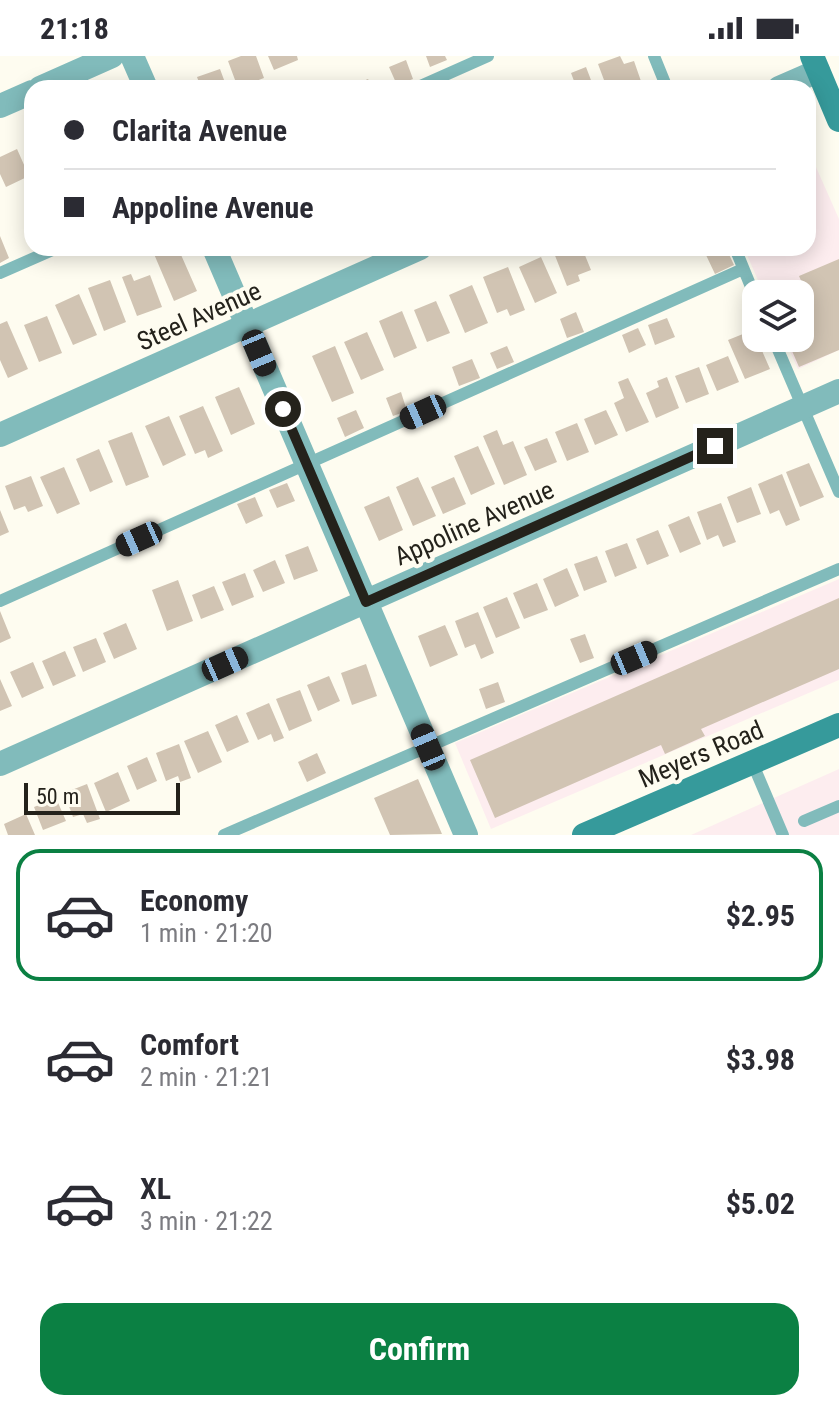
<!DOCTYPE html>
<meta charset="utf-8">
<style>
body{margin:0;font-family:"Roboto Condensed",sans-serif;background:#f7f7f7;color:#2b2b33;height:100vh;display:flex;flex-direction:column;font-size:30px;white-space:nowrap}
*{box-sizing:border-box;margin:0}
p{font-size:26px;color:#7c7c81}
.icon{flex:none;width:44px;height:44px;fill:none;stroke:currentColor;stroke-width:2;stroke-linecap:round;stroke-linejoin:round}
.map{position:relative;height:779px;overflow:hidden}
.side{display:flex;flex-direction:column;background:#fff;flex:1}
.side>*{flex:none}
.hud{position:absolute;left:24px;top:24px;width:792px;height:176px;border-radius:24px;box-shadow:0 4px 20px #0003;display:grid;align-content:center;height:176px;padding:0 40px;background:#fff}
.fabs{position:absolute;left:742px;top:224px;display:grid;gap:16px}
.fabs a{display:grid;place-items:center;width:72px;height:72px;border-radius:16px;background:#fff;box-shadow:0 4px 20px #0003;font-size:40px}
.scale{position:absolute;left:24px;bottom:20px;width:156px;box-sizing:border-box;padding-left:8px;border:4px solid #24221b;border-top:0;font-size:22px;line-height:28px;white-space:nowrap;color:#24221b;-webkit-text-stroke:6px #fefcf0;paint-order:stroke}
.end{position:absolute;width:36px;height:36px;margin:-18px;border:10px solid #24221b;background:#fff;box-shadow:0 0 0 4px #fff}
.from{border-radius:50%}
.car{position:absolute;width:24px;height:48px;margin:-24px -12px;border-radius:10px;box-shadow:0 0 6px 2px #0007;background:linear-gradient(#222 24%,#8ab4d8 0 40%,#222 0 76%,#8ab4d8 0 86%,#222 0)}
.hud b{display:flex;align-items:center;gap:28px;height:76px;font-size:30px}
.hud b+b{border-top:2px solid #e1e1e2}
.hud i{width:20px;height:20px;background:#2b2b33}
ul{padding:14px 0 0;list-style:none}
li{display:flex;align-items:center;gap:24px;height:132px;margin:0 16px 12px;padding:0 24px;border:4px solid transparent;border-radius:24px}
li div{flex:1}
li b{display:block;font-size:30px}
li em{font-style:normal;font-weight:700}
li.selected{border-color:#0b8043}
li>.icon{width:72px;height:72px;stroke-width:1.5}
.action{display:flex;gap:16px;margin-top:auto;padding:16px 40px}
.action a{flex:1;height:92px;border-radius:24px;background:#0b8043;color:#fff;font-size:32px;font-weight:700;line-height:92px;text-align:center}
.status{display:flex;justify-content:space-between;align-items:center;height:56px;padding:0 40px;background:#fff;direction:ltr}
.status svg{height:22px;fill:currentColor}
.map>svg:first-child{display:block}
.commercial{fill:#fdedef}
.building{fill:#d1c4b3}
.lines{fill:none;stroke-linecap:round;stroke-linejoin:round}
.lane{stroke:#81bbbb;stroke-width:12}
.street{stroke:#81bbbb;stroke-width:24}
.secondary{stroke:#369a9b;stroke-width:24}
.route{stroke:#24221b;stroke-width:10}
.labels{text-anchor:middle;stroke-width:8;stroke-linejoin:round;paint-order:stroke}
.street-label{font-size:26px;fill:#24221b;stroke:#fefcf0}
</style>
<div class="status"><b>21:18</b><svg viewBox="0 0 49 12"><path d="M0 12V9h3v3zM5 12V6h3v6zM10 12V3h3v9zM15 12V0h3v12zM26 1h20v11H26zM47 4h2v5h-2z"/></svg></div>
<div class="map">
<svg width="839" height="779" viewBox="0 0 839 779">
<rect width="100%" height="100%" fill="#fefcf0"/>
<path class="commercial" d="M 808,93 L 839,163 L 839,294 L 798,313 L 784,282 L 800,282 L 800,238 L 764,238 L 744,192 L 808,192 Z
M 839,523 L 839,624 L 491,773 L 455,687 Z
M 839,713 L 839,779 L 691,779 Z"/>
<path class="building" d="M 241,0 L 256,0 L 264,22 L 238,32 L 228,5 Z
M 268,0 L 297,0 L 298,4 L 274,14 Z
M 426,0 L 445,0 L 447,4 L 430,11 Z
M 620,0 L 624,8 L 634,5 L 643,31 L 607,32 L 598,8 Z
M 406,4 L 413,23 L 397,29 L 389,11 Z
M 586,11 L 594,32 L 568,32 L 566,28 L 574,25 L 571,17 Z
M 220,13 L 227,32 L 201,32 L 197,21 Z
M 368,23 L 373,32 L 356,32 L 354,29 Z
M 17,93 L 29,120 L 6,131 L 0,118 L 0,101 Z
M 0,180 L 9,202 L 0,207 Z
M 167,192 L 178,192 L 197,235 L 174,245 L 154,198 Z
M 552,192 L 582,192 L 591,214 L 578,219 L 580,225 L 567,230 Z
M 723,192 L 726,192 L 734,209 L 715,218 L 706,199 Z
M 541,201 L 557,237 L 535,247 L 519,211 Z
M 839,203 L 839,294 L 799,311 L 789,288 L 800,282 L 800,241 L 807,238 L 799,220 Z
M 508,211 L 525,254 L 510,260 L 507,253 L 497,257 L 483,221 Z
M 131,218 L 134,225 L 150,219 L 162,251 L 137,260 L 122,221 Z
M 110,224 L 126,266 L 104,275 L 88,232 Z
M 472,229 L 488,267 L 465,277 L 449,239 Z
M 79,238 L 97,279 L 73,289 L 55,249 Z
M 436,245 L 450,277 L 427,286 L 414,254 Z
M 402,255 L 417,292 L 394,302 L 379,265 Z
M 576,256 L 584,276 L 567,282 L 560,263 Z
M 47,260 L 62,297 L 39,306 L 24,269 Z
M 667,262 L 675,281 L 655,289 L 648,269 Z
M 7,265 L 28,313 L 8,322 L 0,304 L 0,268 Z
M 638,272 L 646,289 L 629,297 L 622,279 Z
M 753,274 L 770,313 L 745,323 L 728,284 Z
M 367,276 L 384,314 L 361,324 L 344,286 Z
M 335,290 L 354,337 L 332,346 L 312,300 Z
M 507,290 L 514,306 L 497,313 L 490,297 Z
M 728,300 L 739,326 L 717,335 L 706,309 Z
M 472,303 L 480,322 L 459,330 L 452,311 Z
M 699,311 L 709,338 L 686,347 L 675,320 Z
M 667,321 L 679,352 L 656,362 L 646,337 L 659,331 L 657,325 Z
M 628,322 L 649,366 L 626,376 L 614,347 L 624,342 L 618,326 Z
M 239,331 L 255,368 L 231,379 L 215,341 Z
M 401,336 L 407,355 L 393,360 L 386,342 Z
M 203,350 L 223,395 L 208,402 L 205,394 L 195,398 L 179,360 Z
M 356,354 L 364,372 L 345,381 L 337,362 Z
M 606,354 L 618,379 L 595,389 L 584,363 Z
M 169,360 L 186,399 L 163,410 L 145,370 Z
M 577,367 L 589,396 L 567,405 L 555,376 Z
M 497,374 L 503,389 L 513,385 L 527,419 L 504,429 L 483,380 Z
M 132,376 L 149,421 L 126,430 L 108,385 Z
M 547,382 L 557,406 L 535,415 L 524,391 Z
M 478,390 L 495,428 L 471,439 L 454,400 Z
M 99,393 L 113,426 L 90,436 L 76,403 Z
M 809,407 L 824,441 L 800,451 L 786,416 Z
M 64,411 L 80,448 L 57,458 L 40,421 Z
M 782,418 L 800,464 L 786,470 L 779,454 L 770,458 L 758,428 Z
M 31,420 L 43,450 L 28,456 L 25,450 L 14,454 L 5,430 Z
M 418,421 L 436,460 L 413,470 L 396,431 Z
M 454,421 L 466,448 L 443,458 L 431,431 Z
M 287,427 L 295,445 L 277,452 L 269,434 Z
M 751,431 L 761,458 L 737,467 L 727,441 Z
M 389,440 L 403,474 L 379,485 L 364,451 Z
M 255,441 L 263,460 L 246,468 L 237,448 Z
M 721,447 L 736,486 L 723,491 L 718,479 L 707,484 L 697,456 Z
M 0,454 L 9,476 L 0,480 Z
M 689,460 L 701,488 L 680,497 L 668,469 Z
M 658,474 L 669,500 L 647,509 L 636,483 Z
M 627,487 L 637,512 L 615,521 L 605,495 Z
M 308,490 L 318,515 L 294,524 L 285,499 Z
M 597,500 L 607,526 L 584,535 L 574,508 Z
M 275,504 L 285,527 L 263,536 L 253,514 Z
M 567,512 L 579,540 L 555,551 L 543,523 Z
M 245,517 L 254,541 L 232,550 L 222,526 Z
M 178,524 L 193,565 L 167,575 L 152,534 Z
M 537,527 L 548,554 L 524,563 L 513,537 Z
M 214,530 L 224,554 L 201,563 L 192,539 Z
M 507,541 L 520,572 L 496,582 L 483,551 Z
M 839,542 L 839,613 L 701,673 L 705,680 L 665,698 L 661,689 L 495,762 L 470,704 Z
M 0,555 L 11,582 L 0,587 Z
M 478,556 L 494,597 L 481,603 L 475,588 L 465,592 L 455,565 Z
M 126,567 L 137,593 L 114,603 L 103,577 Z
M 445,569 L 458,599 L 430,611 L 418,580 Z
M 585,578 L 594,602 L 580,607 L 570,583 Z
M 96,582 L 106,606 L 83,616 L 73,591 Z
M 65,595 L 76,620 L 53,630 L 42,605 Z
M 33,606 L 44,632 L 22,642 L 10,616 Z
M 366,608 L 377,640 L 352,649 L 341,617 Z
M 329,620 L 340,645 L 318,655 L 307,629 Z
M 0,623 L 12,650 L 0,655 Z
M 498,626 L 505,646 L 486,653 L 479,633 Z
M 300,634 L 312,665 L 289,675 L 276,643 Z
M 269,647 L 284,682 L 274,686 L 271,678 L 258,684 L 246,657 Z
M 237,659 L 249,686 L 227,696 L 215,669 Z
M 208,675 L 222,706 L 198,717 L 184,685 Z
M 179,688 L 191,722 L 180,726 L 178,720 L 166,725 L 156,697 Z
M 317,697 L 326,717 L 307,726 L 298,706 Z
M 147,701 L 157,725 L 137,734 L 127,710 Z
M 118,716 L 130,745 L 106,756 L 94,727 Z
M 418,723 L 442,778 L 390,779 L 374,742 Z
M 87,728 L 100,763 L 87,767 L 83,758 L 73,761 L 64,737 Z
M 56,742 L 66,765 L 43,774 L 34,751 Z
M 26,758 L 35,779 L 8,779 L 4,768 Z"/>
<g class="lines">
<path class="lane" d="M 654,0 L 667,32
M 416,32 L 488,0
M 735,192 L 756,243
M 0,217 L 57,192
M 773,282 L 839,436
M 0,545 L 743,213
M 752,706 L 783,779
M 804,765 L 839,750
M 224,779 L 839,513"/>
<path class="street" d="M 132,0 L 146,32
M 40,32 L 112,0
M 779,32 L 818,15
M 0,50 L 32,36
M 214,192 L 466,779
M 0,379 L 420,192
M 0,708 L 839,335"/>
<path class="secondary" d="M 812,0 L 839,64
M 584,779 L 839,669"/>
</g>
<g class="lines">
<path class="route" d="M 283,353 L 366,546 L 715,390"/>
</g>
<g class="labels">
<g class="street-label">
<text transform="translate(199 260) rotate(-24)" y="9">Steel Avenue</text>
<text transform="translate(474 467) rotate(-24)" y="9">Appoline Avenue</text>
<text transform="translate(701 698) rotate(-23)" y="9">Meyers Road</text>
</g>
</g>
</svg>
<div class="fabs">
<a><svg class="icon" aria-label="layers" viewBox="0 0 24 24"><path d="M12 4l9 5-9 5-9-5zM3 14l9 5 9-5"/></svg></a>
</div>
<div class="scale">50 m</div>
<i class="end from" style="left:283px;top:353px"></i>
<i class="end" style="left:715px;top:390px"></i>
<i class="car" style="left:259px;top:297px;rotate:157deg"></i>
<i class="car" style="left:423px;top:356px;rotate:246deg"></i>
<i class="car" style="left:139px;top:483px;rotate:246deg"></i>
<i class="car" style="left:634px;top:602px;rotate:67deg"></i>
<i class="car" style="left:225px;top:608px;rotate:66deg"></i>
<i class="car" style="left:428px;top:691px;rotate:337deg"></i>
<div class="hud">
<b><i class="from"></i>Clarita Avenue</b>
<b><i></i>Appoline Avenue</b>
</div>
</div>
<section class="side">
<ul>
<li class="selected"><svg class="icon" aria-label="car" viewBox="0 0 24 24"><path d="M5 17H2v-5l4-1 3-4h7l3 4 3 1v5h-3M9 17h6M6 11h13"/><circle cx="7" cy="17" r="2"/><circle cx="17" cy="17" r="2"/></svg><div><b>Economy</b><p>1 min · 21:20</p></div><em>$2.95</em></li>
<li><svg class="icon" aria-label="car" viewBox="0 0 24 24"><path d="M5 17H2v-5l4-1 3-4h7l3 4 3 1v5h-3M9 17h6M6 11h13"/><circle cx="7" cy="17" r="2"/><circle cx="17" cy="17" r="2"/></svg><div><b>Comfort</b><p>2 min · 21:21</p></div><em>$3.98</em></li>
<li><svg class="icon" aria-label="car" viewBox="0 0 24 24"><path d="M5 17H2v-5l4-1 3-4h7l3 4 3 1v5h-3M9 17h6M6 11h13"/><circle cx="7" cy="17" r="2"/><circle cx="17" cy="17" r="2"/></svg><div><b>XL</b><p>3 min · 21:22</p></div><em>$5.02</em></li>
</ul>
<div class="action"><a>Confirm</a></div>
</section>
